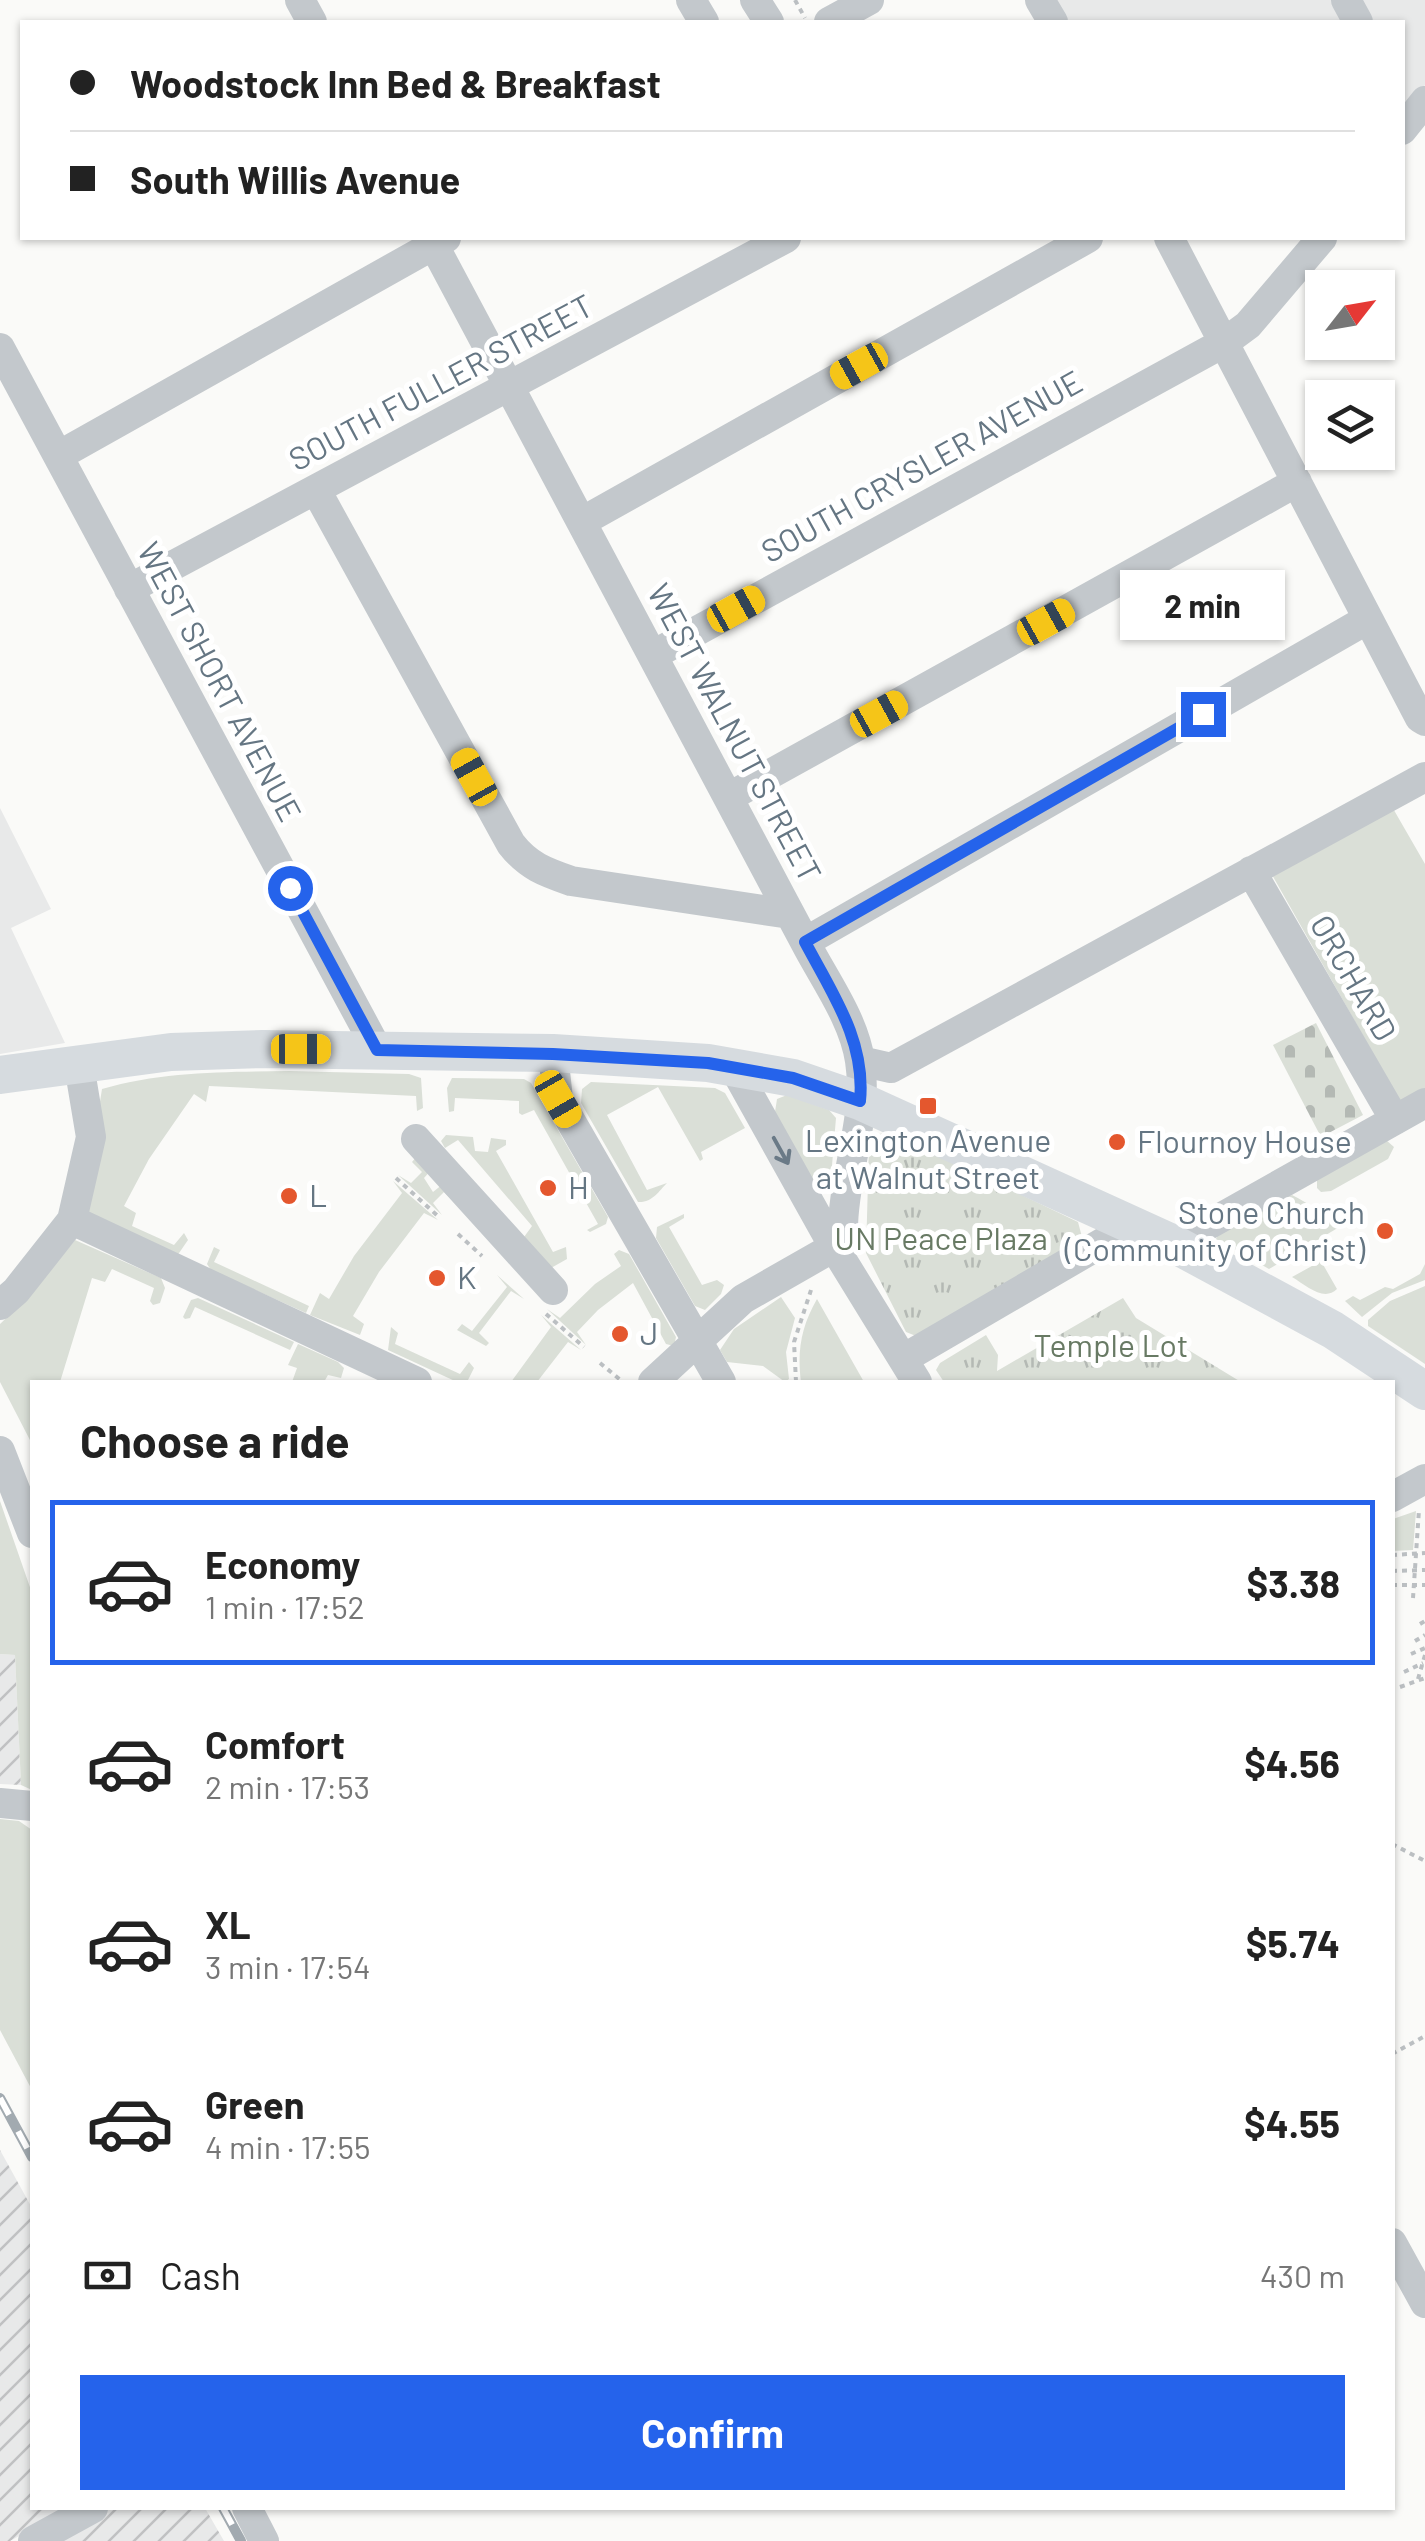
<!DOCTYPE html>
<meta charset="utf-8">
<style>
body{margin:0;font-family:Barlow,sans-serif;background:#f6f6f6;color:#222;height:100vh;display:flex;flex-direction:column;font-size:38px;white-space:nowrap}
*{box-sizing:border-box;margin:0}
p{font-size:32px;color:#767676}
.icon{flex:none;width:55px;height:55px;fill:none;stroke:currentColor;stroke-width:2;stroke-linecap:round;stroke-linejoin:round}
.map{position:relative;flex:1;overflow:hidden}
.details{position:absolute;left:30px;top:1380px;width:1365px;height:1130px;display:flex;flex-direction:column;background:#fff;border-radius:0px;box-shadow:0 2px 8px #0004}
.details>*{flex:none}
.top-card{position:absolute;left:20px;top:20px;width:1385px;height:220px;border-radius:0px;box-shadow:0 2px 8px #0004;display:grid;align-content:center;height:220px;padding:0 50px;background:#fff}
.needle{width:65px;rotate:59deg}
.tools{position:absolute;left:1305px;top:270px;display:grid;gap:20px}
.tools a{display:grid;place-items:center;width:90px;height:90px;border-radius:0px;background:#fff;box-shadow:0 2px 8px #0004;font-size:50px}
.end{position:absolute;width:45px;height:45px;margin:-22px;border:12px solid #2563eb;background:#fff;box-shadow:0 0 0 5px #fff}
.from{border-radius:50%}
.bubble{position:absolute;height:70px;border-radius:0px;background:#fff;box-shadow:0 2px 8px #0004;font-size:32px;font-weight:700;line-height:70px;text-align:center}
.car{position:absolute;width:30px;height:60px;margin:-30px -15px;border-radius:12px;box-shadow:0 0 8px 2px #0007;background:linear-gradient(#f5c518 24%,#345 0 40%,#f5c518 0 76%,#345 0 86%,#f5c518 0)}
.top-card b{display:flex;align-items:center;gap:35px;height:95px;font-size:38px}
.top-card b+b{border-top:2px solid #e0e0e0}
.top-card i{width:25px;height:25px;background:#222}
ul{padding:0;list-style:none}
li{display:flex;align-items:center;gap:30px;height:165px;margin:0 20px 15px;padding:0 30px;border:5px solid transparent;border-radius:0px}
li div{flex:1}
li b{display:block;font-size:38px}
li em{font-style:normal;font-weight:700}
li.current{border-color:#2563eb}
li>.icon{width:90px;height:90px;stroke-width:1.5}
h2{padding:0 50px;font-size:45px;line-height:120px}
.pay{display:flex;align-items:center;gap:25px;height:110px;padding:0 50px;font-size:38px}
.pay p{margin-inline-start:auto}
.action{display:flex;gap:20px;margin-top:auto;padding:20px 50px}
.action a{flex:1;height:115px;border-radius:0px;background:#2563eb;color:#fff;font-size:40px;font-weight:700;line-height:115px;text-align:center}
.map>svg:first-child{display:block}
.built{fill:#e8e9e9}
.industrial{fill:url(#industrial-furrows)}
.grass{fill:#dadfd7}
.cemetery{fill:url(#cemetery-stones)}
.park{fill:url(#park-tufts)}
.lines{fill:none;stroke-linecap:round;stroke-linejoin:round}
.path{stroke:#bbbfc2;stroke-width:4;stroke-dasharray:5 5;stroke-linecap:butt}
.minor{stroke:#c3c8cc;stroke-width:30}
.major{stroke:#d6dbdf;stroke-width:38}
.rail-casing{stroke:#a2aab0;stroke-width:10}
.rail{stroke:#fff;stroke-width:6;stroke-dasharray:19;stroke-linecap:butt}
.oneway{stroke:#6a7a87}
.route{stroke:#2563eb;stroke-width:12}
.poi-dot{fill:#e4572e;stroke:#fff;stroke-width:4}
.labels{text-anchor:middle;stroke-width:10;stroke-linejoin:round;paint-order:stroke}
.street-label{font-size:32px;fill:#657683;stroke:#fff}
.poi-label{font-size:32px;fill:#657683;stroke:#fff;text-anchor:start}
.park-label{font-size:32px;fill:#687a64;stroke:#fff}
</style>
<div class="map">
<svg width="1425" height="2541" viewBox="0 0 1425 2541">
<defs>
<pattern id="industrial-furrows" width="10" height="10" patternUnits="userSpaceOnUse" patternTransform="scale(2.5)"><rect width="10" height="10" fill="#e8e9e9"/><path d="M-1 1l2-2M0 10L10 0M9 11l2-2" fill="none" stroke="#c0c1c2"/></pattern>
<pattern id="cemetery-stones" width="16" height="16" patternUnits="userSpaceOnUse" patternTransform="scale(2.5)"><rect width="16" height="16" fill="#dadfd7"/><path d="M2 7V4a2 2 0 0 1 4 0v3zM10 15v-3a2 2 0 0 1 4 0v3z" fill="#b4b9b4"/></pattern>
<pattern id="park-tufts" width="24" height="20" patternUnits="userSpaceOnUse" patternTransform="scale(2.5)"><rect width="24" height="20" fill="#dadfd7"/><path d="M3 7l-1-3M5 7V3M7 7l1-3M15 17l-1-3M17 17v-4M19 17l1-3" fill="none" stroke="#b4b9b4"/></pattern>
</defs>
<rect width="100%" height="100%" fill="#fafaf8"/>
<path class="built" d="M 1050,0 L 1425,0 L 1425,85 L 1403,115 L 1402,22 L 1062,22 Z
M 0,808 L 51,909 L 11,928 L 65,1043 L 0,1054 Z"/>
<path class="industrial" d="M 0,1654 L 15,1655 L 21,1785 L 0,1784 Z
M 0,2150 L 32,2208 L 32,2508 L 70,2508 L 10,2541 L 0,2541 Z
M 110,2508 L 205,2508 L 224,2541 L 51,2541 Z"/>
<path class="grass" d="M 1391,805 L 1425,864 L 1425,1089 L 1401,1103 L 1271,873 Z
M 289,1071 L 409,1074 L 421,1078 L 423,1108 L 417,1111 L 416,1096 L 209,1086 L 206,1102 L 194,1094 L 149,1159 L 124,1206 L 136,1213 L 132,1226 L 174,1245 L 184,1233 L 188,1240 L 177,1256 L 90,1221 L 85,1195 L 102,1089 C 163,1071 225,1072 289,1071 Z
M 452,1078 L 524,1079 L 531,1083 L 608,1217 L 606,1224 L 590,1232 L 587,1230 L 598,1224 L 534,1110 L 522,1115 L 519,1113 L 519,1101 L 455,1098 L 454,1111 L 449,1112 L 447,1088 Z
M 591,1082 L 715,1088 L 725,1093 L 745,1128 L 701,1152 L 703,1159 L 700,1161 L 658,1087 L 607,1115 L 647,1190 L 667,1183 C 659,1191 652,1203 638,1202 L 581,1103 L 582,1089 Z
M 787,1095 L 829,1110 L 836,1118 L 830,1189 L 824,1193 L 818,1190 L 775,1112 L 777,1099 Z
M 446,1135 L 473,1137 L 475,1151 L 488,1152 L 491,1138 L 506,1140 L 506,1145 L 496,1151 L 553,1252 L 566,1247 L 567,1259 L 551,1268 L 524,1237 L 532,1226 L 458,1140 L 445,1148 L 441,1141 Z
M 1386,1140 L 1394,1147 L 1388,1159 L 1331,1191 L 1321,1192 L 1317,1188 L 1317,1178 Z
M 417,1156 L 432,1169 L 424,1178 L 433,1192 L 443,1184 L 453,1201 L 444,1192 L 433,1203 L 442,1215 L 398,1175 L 411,1183 L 422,1172 L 412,1162 Z
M 393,1181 L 438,1220 L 424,1213 L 379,1272 L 353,1316 L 364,1324 L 360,1335 L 310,1315 L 320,1293 L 329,1299 L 354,1256 L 402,1193 Z
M 1292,1195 C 1317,1207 1323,1222 1353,1203 L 1356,1217 L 1269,1269 L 1216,1239 L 1218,1234 Z
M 684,1214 L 684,1218 L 669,1227 L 702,1285 L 717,1280 L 724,1285 L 721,1294 L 705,1310 L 695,1306 L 656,1238 L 657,1227 Z
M 75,1240 L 161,1278 L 165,1288 L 160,1303 L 153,1305 L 150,1301 L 154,1288 L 112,1269 L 105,1282 L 92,1278 L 60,1382 L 32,1382 L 32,1444 L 0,1382 L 0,1324 L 25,1300 Z
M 214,1247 L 220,1250 L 214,1262 L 309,1306 L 306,1313 L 211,1270 L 207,1264 Z
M 619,1250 L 629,1254 L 676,1337 L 674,1346 L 666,1344 L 633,1283 L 598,1310 L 577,1332 L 586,1345 L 547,1309 L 560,1318 L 595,1284 L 621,1266 L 614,1254 Z
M 1321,1261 L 1337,1289 C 1324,1302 1307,1286 1292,1277 Z
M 1425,1264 L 1425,1280 L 1392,1293 L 1362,1317 L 1345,1301 L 1353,1296 L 1360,1300 L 1385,1287 L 1393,1289 L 1420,1274 Z
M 497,1275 L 524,1299 L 511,1291 L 479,1333 L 489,1343 L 486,1346 L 457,1330 L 462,1324 L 472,1331 L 507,1287 Z
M 1425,1286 L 1425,1364 L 1368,1326 L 1368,1320 L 1390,1301 Z
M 781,1297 L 795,1318 L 786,1352 L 789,1379 L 785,1382 L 763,1366 L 727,1362 L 720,1350 L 734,1329 Z
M 198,1298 L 294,1342 L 290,1350 L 195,1307 L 190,1318 L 185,1319 L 183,1317 L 191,1300 Z
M 817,1299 L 864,1382 L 801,1382 C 797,1351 801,1327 817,1299 Z
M 541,1315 L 581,1350 L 568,1342 L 537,1382 L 511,1382 L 551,1327 Z
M 391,1327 L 398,1333 L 395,1344 L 460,1374 L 469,1362 L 474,1368 L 467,1382 L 457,1382 L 388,1350 Z
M 298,1344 L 338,1362 L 344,1368 L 341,1378 L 328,1375 L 324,1382 L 292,1382 L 297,1368 L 288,1365 Z
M 0,1501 L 32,1593 L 32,1790 L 21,1785 L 15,1655 L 0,1654 Z
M 1416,1511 L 1413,1550 L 1393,1551 L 1393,1519 Z
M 0,1819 L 19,1821 L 32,1830 L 32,2090 L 0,2030 Z"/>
<path class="cemetery" d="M 1316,1023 L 1363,1115 L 1321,1137 L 1273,1045 Z"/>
<path class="park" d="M 890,1132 L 1078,1222 L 1082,1237 L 1076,1249 L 916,1336 L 906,1332 L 866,1253 L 869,1145 L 879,1134 Z
M 1123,1298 L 1136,1318 L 1241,1382 L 944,1382 L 936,1370 L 940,1363 L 986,1335 L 998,1355 L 997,1371 Z"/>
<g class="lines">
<path class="path" d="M 795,0 L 805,18
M 396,1178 L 440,1218
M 458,1234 L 482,1256
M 546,1314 L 584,1347
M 600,1363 L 623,1382
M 796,1382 L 794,1342 L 811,1290
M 1392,1555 L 1425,1553
M 1392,1571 L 1425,1570
M 1392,1585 L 1425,1585
M 1413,1598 L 1419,1510
M 1420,1624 L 1425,1621
M 1415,1641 L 1425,1635
M 1411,1654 L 1425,1648
M 1404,1672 L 1423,1663
M 1418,1679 L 1425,1655
M 1400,1687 L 1425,1678
M 1392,1844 L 1425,1861
M 1392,2054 L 1425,2036"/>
<path class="minor" d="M 300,0 L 312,22
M 691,0 L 704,22
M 755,0 L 769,22
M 1040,0 L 1053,22
M 1346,0 L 1358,22
M 829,22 L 869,0
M 1402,130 L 1425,101
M 430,238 L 805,942 C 824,979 854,1019 860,1061 C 869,1119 841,1179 843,1238 L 834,1247 L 743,1299 L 653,1382
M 1169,238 L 1420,718 L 1425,721
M 0,348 L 377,1049
M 58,456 L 446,238
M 316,490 L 511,844 C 528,866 545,872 571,881 L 790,914
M 583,521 L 1088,238
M 129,589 L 786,238
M 653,655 L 1225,342 L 1248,325 L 1322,238
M 729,797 L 1297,482
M 1251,871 L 1395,1120
M 805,942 L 1368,619
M 553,1053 L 558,1099 L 721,1382
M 860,1061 L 891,1068 L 1425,777
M 733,1066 L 834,1247 L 917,1382
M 416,1139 L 553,1290
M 72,1220 L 417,1382
M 1174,1244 L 1425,1103
M 0,1305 L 16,1291 L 72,1220 L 91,1137 L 79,1065
M 903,1359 L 1133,1225
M 0,1451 L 32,1533
M 1392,1497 L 1425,1479
M 0,1803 L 32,1806
M 1392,2243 L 1425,2303
M 247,2508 L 264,2541
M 33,2541 L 93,2508"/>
<path class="major" d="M 0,1075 L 171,1052 L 263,1049 L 553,1053 L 708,1063 L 793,1078 L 860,1101 L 1174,1244 L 1333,1330 L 1425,1391"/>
<g class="rail-casing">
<path id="rail" d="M 0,2098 L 32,2157
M 223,2508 L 241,2541"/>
</g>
<use href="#rail" class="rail"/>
</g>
<defs><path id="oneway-shaft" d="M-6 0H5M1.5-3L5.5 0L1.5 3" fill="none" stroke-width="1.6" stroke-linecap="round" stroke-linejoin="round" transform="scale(2.5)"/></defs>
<use class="oneway" href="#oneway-shaft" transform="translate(781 1151) rotate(61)"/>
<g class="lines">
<path class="route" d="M 290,888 L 377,1050 L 553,1054 L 708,1063 L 793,1078 L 860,1101 C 866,1041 832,993 805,942 L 1203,714"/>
</g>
<g class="poi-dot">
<rect x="918" y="1096" width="20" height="20" rx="5"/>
<circle cx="1117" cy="1142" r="10"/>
<circle cx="548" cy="1188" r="10"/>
<circle cx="289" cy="1196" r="10"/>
<circle cx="1385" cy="1231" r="10"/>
<circle cx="437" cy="1278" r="10"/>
<circle cx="620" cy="1334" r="10"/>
</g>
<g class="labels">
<g class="street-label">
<text transform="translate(441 383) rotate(-28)" y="11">SOUTH FULLER STREET</text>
<text transform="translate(922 467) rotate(-29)" y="11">SOUTH CRYSLER AVENUE</text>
<text transform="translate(219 682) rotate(62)" y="11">WEST SHORT AVENUE</text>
<text transform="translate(734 733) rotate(62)" y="11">WEST WALNUT STREET</text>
<text transform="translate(1353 978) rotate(60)" y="11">ORCHARD</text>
</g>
<g class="poi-label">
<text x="928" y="1152" text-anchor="middle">Lexington Avenue<tspan x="928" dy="37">at Walnut Street</tspan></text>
<text x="1137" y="1153">Flournoy House</text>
<text x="568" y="1199">H</text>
<text x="309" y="1207">L</text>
<text x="1365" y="1224" text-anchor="end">Stone Church<tspan x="1365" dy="37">(Community of Christ)</tspan></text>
<text x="457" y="1289">K</text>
<text x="640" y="1345">J</text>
</g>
<g class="park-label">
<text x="941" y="1250">UN Peace Plaza</text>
<text x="1111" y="1357">Temple Lot</text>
</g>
</g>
</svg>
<div class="tools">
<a><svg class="needle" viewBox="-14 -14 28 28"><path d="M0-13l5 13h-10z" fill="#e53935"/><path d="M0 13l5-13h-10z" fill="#767676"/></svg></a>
<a><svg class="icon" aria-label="layers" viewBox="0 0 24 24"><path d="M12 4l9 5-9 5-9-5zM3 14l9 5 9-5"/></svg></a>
</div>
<i class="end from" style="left:290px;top:888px"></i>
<i class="end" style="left:1203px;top:714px"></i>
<div class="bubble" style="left:1120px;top:570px;width:165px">2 min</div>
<i class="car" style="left:859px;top:366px;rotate:241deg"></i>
<i class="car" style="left:736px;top:609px;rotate:61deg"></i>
<i class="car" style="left:1046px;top:622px;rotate:61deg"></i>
<i class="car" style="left:879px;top:714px;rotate:61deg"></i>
<i class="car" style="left:474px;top:777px;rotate:331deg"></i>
<i class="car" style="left:301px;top:1049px;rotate:90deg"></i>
<i class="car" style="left:558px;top:1099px;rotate:150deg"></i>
<div class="top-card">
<b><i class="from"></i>Woodstock Inn Bed &amp; Breakfast</b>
<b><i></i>South Willis Avenue</b>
</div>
<section class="details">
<h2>Choose a ride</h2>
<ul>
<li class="current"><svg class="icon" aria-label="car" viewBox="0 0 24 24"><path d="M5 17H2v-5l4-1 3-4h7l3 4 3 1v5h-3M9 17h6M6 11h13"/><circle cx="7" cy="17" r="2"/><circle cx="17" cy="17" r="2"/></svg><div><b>Economy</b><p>1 min · 17:52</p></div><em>$3.38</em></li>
<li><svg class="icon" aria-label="car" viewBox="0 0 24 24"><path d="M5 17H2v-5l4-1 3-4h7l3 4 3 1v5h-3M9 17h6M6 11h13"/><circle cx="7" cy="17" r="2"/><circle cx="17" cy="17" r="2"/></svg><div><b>Comfort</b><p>2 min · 17:53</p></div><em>$4.56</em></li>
<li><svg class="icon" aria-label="car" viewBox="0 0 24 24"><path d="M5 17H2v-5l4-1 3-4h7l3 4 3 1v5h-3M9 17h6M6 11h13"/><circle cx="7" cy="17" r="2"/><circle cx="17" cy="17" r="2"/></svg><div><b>XL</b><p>3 min · 17:54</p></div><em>$5.74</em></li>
<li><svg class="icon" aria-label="car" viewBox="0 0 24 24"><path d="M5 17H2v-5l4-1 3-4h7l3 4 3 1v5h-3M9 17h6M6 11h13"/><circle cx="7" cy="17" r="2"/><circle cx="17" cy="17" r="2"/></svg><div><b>Green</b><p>4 min · 17:55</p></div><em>$4.55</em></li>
</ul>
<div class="pay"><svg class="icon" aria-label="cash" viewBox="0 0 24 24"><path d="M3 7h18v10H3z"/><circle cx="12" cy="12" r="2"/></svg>Cash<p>430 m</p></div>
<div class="action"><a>Confirm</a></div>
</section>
</div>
